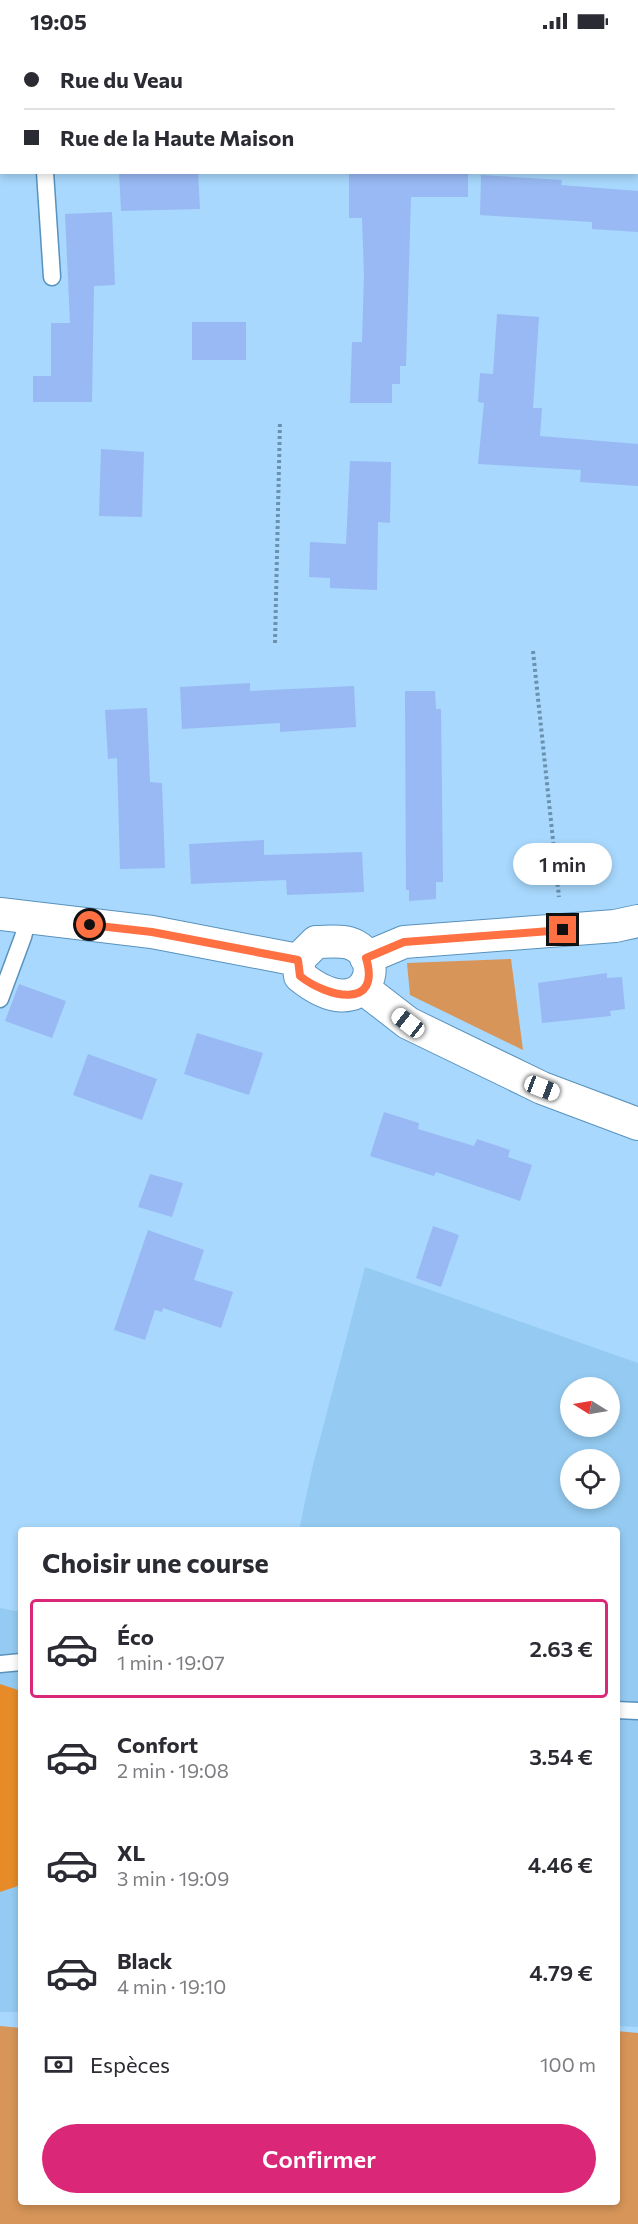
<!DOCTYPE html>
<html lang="fr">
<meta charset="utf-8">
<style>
body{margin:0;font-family:Commissioner,sans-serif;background:#f2f2f3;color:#2b2b33;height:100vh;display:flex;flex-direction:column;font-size:22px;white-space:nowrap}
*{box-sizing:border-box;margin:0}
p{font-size:20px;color:#7c7c81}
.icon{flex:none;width:33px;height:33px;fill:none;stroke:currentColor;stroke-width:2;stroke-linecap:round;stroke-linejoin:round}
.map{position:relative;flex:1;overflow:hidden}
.side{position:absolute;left:18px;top:1485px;width:602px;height:678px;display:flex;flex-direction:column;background:#fff;border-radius:6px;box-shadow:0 3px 9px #0003}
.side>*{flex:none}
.top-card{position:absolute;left:0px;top:0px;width:639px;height:132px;box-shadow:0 3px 9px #0003;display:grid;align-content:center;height:132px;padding:0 24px;background:#fff}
.needle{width:39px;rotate:281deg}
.buttons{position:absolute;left:560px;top:1335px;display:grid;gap:12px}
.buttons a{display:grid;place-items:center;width:60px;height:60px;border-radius:50%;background:#fff;box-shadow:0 3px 9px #0003;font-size:30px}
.end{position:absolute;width:27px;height:27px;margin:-14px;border:8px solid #ff7043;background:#111;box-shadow:0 0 0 3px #111}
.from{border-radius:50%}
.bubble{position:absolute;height:42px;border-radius:21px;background:#fff;box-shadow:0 3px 9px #0003;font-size:20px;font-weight:600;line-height:42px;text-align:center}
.car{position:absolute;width:18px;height:36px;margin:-18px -9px;border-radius:8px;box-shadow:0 0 4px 2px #0007;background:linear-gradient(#fff 24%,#345 0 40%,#fff 0 76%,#345 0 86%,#fff 0)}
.top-card b{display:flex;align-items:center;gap:21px;height:57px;font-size:22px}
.top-card b+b{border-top:2px solid #e1e1e2}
.top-card i{width:15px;height:15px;background:#2b2b33}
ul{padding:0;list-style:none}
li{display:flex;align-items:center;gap:18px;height:99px;margin:0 12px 9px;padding:0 12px;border:3px solid transparent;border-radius:6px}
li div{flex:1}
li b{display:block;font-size:22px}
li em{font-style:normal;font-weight:600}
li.selected{border-color:#db2777}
li>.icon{width:54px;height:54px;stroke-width:1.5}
h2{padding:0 24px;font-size:27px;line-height:72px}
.pay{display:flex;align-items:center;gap:15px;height:66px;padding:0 24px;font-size:22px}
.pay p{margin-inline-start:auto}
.cta{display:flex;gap:12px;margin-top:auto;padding:12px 24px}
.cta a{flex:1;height:69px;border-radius:36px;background:#db2777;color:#fff;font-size:24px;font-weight:600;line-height:69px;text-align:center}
.status{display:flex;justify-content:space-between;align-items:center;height:42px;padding:0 30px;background:#fff;direction:ltr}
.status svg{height:16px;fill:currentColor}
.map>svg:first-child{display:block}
.built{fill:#95cbf2;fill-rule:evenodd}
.green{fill:#d79559}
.forest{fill:#e78b28}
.building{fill:#98b9f4}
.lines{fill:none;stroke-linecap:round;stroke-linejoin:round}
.lane-casing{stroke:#5892bd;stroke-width:19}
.street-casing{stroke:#5892bd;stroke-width:34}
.secondary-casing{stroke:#5892bd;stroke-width:35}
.path{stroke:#6a91ae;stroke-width:4;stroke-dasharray:3 3;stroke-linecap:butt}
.lane{stroke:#fff;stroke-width:16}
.street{stroke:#fff;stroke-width:32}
.secondary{stroke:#fad6e1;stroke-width:33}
.route{stroke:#ff7043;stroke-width:8}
</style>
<div class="status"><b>19:05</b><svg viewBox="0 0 49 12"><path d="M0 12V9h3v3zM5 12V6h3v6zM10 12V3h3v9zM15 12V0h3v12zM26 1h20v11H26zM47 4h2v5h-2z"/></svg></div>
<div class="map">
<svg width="638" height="2182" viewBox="0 0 638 2182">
<rect width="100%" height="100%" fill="#a8d8fd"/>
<path class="built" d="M 365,1225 L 638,1321 L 638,1985 L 616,1984 L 616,1488 L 299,1488 L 312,1427 ZM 570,1346 L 609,1346 L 609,1384 L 570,1384 ZM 570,1418 L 609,1418 L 609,1456 L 570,1456 Z
M 0,1566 L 21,1570 L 21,1970 L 0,1970 Z"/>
<path class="green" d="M 511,917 L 523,1008 L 410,953 L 407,921 Z
M 0,1984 L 21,1986 L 21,2160 L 616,2160 L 617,1989 L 638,1991 L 638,2182 L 0,2182 Z"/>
<path class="forest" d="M 0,1642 L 21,1649 L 21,1843 L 0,1850 Z"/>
<path class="building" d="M 119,130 L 198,130 L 200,167 L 121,169 Z
M 349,130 L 468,130 L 468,155 L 411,155 L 406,324 L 400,324 L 400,342 L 392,342 L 392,361 L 350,361 L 352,300 L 362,300 L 364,232 L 362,176 L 349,176 Z
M 481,133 L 562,138 L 561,143 L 638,149 L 638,190 L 592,187 L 592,180 L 480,173 Z
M 112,170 L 115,243 L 94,244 L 92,360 L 33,360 L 33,334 L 51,334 L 51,281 L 70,281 L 65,172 Z
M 497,272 L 539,275 L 533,366 L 542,366 L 540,394 L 638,402 L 638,444 L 580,440 L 581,428 L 478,422 L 484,361 L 478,360 L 480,331 L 493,332 Z
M 192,280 L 246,280 L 246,318 L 192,318 Z
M 101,407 L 144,410 L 142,475 L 99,474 Z
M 350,419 L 391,420 L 390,481 L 378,480 L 377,548 L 330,546 L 330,536 L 309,535 L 310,500 L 346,502 Z
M 250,641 L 250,649 L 354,644 L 356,685 L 280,690 L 280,681 L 182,687 L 180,645 Z
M 405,649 L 435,649 L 436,667 L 441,667 L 443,840 L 436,840 L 436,857 L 409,859 L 409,848 L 406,848 Z
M 147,666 L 150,740 L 162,741 L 165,826 L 120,827 L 117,716 L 108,717 L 105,668 Z
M 264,798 L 264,813 L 362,810 L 364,850 L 287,853 L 286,838 L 191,842 L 189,802 Z
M 607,931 L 607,936 L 622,935 L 625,967 L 610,969 L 611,974 L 542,981 L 538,941 Z
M 19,942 L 66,959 L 52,996 L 5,979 Z
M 197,991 L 263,1011 L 249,1053 L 184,1032 Z
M 88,1012 L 157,1037 L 142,1078 L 73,1053 Z
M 384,1070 L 419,1081 L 418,1087 L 474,1104 L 477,1097 L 510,1108 L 508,1115 L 532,1123 L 520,1159 L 436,1130 L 434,1134 L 370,1114 Z
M 150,1132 L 183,1141 L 172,1175 L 138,1165 Z
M 433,1184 L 459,1193 L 441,1245 L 416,1236 Z
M 148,1188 L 204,1208 L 194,1238 L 233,1250 L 221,1286 L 163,1266 L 162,1270 L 155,1268 L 145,1298 L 114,1288 Z"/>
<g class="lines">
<g class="lane-casing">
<path id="lane" d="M 45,130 L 52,235
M 0,957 L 23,895 L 28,875
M 0,1622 L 21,1620
M 616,1668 L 638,1669"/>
</g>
<g class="street-casing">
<path id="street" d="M 0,872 L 152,890 L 298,918
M 316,900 C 326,900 339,898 349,901 C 391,914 366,988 300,934 L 298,918 Z
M 366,916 L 404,900 L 615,884 L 638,879
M 364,947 L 408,981 L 542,1046 L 638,1082"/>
</g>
<g class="secondary-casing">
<path id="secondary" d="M 185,0 L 185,2
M 88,2 L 89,0
M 0,26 L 2,26"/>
</g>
<path class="path" d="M 275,601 L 280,379
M 533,609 L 559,855"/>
<use href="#lane" class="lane"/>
<use href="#street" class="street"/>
<use href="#secondary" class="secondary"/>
</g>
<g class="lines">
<path class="route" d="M 90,883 L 152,890 L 298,918 L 300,934 C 326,955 382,969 366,916 L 404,900 L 563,888"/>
</g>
</svg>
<div class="buttons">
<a><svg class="needle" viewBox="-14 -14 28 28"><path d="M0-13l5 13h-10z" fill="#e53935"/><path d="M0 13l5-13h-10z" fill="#7c7c81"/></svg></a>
<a><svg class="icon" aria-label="locate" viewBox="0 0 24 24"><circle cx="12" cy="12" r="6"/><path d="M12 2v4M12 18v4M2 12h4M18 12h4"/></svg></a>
</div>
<i class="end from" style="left:90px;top:883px"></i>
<i class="end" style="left:563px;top:888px"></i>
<div class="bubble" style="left:513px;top:801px;width:99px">1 min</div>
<i class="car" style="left:408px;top:981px;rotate:308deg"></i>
<i class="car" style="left:542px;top:1046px;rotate:111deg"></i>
<div class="top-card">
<b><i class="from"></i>Rue du Veau</b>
<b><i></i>Rue de la Haute Maison</b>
</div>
<section class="side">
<h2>Choisir une course</h2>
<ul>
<li class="selected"><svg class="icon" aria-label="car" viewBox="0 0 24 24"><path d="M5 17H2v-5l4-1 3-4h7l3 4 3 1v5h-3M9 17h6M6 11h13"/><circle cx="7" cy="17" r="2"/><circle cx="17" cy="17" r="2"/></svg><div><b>Éco</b><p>1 min · 19:07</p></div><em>2.63 €</em></li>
<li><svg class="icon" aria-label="car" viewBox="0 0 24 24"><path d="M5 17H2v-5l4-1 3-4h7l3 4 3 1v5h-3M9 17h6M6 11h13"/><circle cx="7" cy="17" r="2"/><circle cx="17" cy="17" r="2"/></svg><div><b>Confort</b><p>2 min · 19:08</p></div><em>3.54 €</em></li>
<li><svg class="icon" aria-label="car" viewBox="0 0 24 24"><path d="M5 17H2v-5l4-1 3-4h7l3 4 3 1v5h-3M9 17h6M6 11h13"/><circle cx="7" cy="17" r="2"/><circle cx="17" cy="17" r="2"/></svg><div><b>XL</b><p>3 min · 19:09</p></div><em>4.46 €</em></li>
<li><svg class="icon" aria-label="car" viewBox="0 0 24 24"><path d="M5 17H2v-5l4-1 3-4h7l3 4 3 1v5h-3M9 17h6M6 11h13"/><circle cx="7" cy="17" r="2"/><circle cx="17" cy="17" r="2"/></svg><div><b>Black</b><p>4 min · 19:10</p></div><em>4.79 €</em></li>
</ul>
<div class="pay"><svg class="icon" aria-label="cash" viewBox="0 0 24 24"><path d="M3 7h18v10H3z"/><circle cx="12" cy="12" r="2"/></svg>Espèces<p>100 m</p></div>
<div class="cta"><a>Confirmer</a></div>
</section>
</div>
